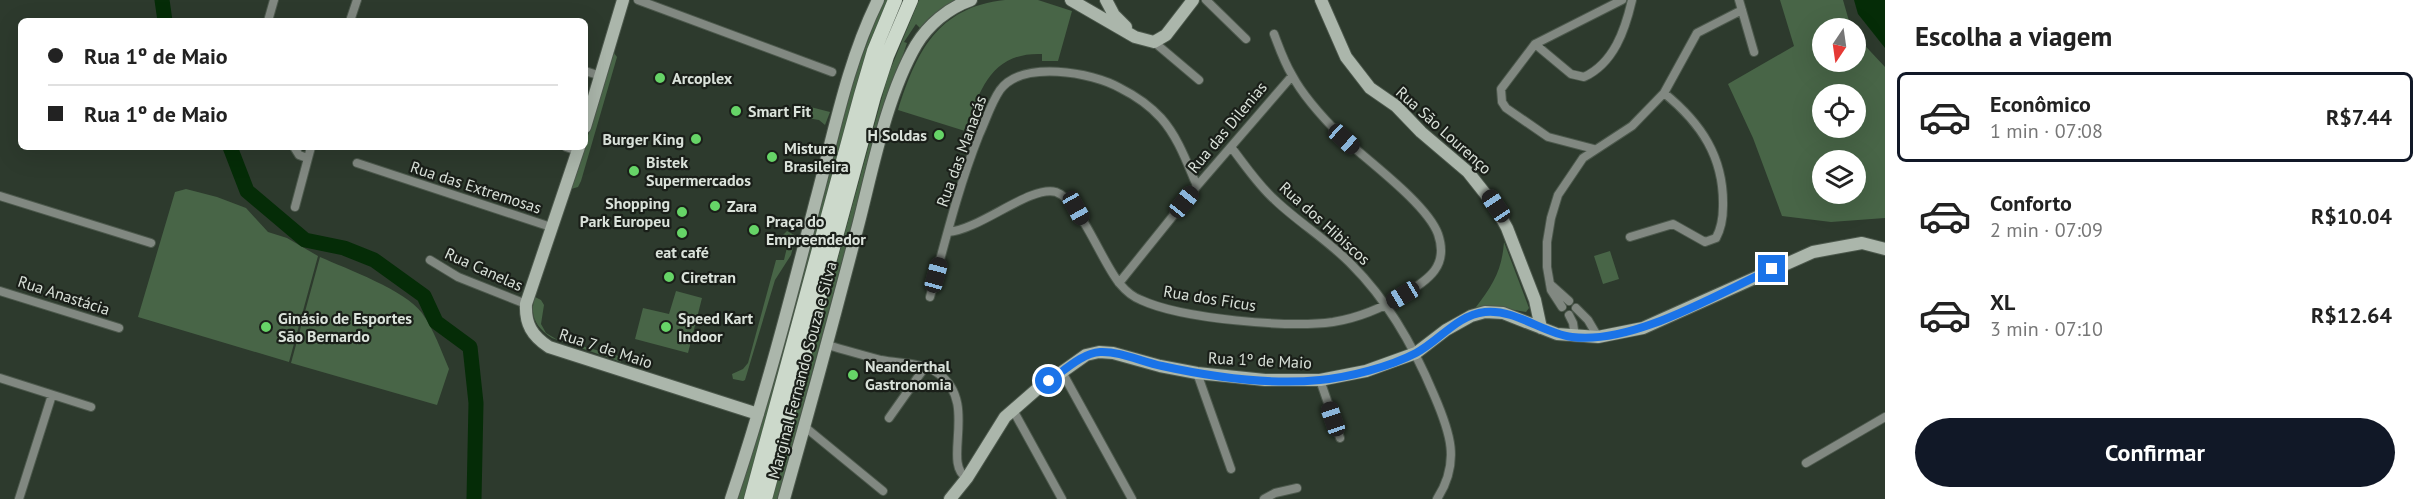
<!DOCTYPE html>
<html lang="pt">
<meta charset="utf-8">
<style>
body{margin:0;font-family:"PT Sans",sans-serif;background:#f6f6f6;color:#222;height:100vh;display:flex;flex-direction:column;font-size:22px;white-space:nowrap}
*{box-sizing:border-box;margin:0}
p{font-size:20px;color:#767676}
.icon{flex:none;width:33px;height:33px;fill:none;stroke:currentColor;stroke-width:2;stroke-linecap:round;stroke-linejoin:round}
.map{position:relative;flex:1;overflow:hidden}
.details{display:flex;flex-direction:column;background:#fff;width:540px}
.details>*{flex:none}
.guide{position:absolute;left:18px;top:18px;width:570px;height:132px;border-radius:9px;box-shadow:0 6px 24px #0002;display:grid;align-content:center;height:132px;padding:0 30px;background:#fff}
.needle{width:39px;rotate:193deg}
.tools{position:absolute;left:1812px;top:18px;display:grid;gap:12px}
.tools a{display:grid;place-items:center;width:54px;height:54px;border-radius:50%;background:#fff;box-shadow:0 6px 24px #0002;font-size:30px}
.end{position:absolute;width:27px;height:27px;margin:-14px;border:8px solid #1a73e8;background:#fff;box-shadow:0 0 0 3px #fff}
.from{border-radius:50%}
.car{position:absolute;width:18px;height:36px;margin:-18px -9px;border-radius:8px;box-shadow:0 0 4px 2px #0007;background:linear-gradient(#222 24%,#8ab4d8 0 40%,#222 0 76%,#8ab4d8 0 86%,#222 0)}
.guide b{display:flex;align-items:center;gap:21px;height:57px;font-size:22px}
.guide b+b{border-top:2px solid #e0e0e0}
.guide i{width:15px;height:15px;background:#222}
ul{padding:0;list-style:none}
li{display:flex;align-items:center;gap:18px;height:90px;margin:0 12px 9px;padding:0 18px;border:3px solid transparent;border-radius:9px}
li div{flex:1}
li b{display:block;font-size:22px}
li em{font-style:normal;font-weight:600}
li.on{border-color:#111827}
li>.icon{width:54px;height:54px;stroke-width:1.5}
h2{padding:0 30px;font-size:27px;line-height:72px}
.cta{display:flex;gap:12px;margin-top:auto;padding:12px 30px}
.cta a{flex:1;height:69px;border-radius:36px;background:#111827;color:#fff;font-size:24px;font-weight:600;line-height:69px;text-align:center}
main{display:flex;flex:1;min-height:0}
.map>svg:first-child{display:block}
.green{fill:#486547;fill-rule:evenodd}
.water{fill:#052c07}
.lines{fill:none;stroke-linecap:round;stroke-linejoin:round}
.river{stroke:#052c07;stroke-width:15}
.street-casing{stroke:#4c584c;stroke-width:10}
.secondary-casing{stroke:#4c584c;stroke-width:14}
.primary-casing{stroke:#4c584c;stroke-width:15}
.street{stroke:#818881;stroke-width:8}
.secondary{stroke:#abb6ab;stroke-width:12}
.primary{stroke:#ccd9cb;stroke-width:14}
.route{stroke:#1a73e8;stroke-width:8}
.poi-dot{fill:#66d467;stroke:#1a1f19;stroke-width:2}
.labels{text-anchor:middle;stroke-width:4.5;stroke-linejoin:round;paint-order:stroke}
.poi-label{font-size:16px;font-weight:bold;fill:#dae2da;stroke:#1a1f19;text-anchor:start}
.street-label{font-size:16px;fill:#dae2da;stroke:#1a1f19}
</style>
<main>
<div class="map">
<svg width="1885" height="499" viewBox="0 0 1885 499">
<rect width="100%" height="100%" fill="#2d3a2d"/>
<path class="green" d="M 883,0 L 888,0 L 869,48 L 745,499 L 736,499 L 814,231 L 854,78 Z
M 919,0 L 956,0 L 929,18 L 920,28 L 916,24 L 904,42 L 907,43 L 878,129 L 778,499 L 772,499 L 888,75 Z
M 1005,0 L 1038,0 L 1072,11 L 1058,61 L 1042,61 L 1042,54 C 991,52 980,90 965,131 L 898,110 C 916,53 937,7 1005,0 Z
M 1780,0 L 1843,0 L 1851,28 L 1822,28 L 1822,62 L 1856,62 L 1856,36 L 1885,67 L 1885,218 L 1831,222 L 1782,216 L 1753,138 L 1728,84 L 1794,46 ZM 1822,94 L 1856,94 L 1856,128 L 1822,128 ZM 1822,160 L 1856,160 L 1856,194 L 1822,194 Z
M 614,53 L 617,57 L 581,181 L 578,187 L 571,189 Z
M 799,104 L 830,112 L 825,125 L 819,120 L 801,117 L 802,111 L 798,108 Z
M 186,189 L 217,197 L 246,208 L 268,232 L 287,238 L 318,256 L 289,362 L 138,317 L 175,192 Z
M 787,231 L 796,236 L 791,255 L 775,280 L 745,380 L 743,381 L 733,379 L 732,374 L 743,369 L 748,363 L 776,260 L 784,260 L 789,239 L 783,235 Z
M 1504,242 L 1529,308 L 1526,312 L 1497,307 L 1476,307 C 1493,285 1502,270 1504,242 Z
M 1610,251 L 1619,279 L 1603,284 L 1594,256 Z
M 320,257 C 347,269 405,290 422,313 C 434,330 441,350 449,369 L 437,405 L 291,363 Z
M 676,291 L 702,298 L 688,353 L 635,339 L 643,308 L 669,314 Z
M 535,297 L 541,300 L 544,305 L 541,324 L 546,333 L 556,339 L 622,357 L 621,362 L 552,338 C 536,327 529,316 535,297 Z"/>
<path class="water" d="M 1854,0 L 1885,0 L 1885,48 L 1858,14 Z"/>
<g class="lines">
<path class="river" d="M 162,0 L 165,21
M 230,147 L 247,191 L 305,240 L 344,248 L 374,260 L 424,296 L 436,322 L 470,347 L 476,403 L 474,499"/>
<g class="street-casing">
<path id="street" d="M 638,0 L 832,72
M 1206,0 L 1246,39
M 1739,0 L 1754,52
M 268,21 L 274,0
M 350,21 L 357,0
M 1154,42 L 1199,80
M 1535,44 L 1571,74 L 1584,77 C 1614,63 1625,30 1632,0
M 585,71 L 601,76
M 294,147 L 299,155 L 307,158
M 566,147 L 578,151
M 1231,147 C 1245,165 1258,185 1275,200 C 1299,223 1328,240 1352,265 C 1389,302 1414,347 1434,395 C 1450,432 1461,462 1437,499
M 1594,149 L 1548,137 L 1506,108 L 1502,102 L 1501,89 L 1535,44 L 1622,0
M 357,163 L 551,227
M 0,196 L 151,243
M 295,207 L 311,147
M 948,232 C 980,230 1030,185 1056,192 C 1080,200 1102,263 1120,284 C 1125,290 1133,297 1141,300 C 1182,319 1289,328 1333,322 C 1358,318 1384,307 1405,294 C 1429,279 1449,266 1438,234 C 1427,204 1368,161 1343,138 C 1325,120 1304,98 1292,75 C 1284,62 1279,47 1274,34
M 1630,237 L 1673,224 L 1705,242 L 1716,238 C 1722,227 1723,217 1723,206 C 1724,157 1701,123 1664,93
M 430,260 L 458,277 L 526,304
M 1119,283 L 1197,186 L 1292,76
M 1550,284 L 1569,301
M 0,291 L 119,328
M 930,297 C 945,242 958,188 979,135 C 986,120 991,103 1000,90 C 1022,60 1092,72 1120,88 C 1134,95 1150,106 1161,118 C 1178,137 1187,163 1197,186
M 1562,307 L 1551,290 L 1547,267 L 1547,242 L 1551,218 L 1558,195 L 1583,158 L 1632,126 L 1664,93 L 1697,33 L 1742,10
M 1576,308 L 1588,320 L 1598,337
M 1569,315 L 1573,323 L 1575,337
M 827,345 C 845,350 862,355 881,360 C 899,364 923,362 939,374 C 979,403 941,464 967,478
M 1062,372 L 1132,499
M 1197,373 L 1231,469
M 0,378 L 91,407
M 1320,380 L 1340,438
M 1013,410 L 1062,499
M 889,418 L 925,367
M 805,427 L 883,491
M 1806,463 L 1885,417
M 19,499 L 52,395
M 1264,499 L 1275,493 L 1297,488"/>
</g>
<g class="secondary-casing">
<path id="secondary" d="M 1071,0 L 1135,37 L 1154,42 L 1166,35 L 1193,0
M 1106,0 L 1114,15 L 1126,27
M 1321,0 L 1346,57 L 1370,88 L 1396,106 L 1421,132 L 1468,172 L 1495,206 L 1507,228 L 1535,300 L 1541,328
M 585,127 L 623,0
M 579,147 L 526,304 C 525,324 532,336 549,347 L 758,414
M 731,499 C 764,401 790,301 816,200 C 834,133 847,63 878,0
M 784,499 C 810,407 835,315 859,222 C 873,167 887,95 916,45 C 928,25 948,8 971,0
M 950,499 L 967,478 L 1005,417 L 1036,390 L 1062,372 L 1086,355 L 1099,352 L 1113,353 L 1160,366 L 1197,373 L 1265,380 L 1320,380 L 1366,371 L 1416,353 L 1446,330 L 1471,316 L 1485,312 L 1503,313 L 1557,334 L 1598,337 L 1643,328 L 1813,252 L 1862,243 L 1885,249"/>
</g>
<g class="primary-casing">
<path id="primary" d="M 751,499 L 861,95 L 874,51 L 895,0
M 765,499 L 874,96 L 887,56 L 911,0"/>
</g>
<use href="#street" class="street"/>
<use href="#secondary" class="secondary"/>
<use href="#primary" class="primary"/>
</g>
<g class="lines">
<path class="route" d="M 1049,381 C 1064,371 1082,353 1100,352 C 1120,351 1142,362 1162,366 C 1212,377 1269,385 1320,380 C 1350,377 1389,367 1416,353 C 1439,341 1457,315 1485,312 C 1516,309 1542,333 1572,337 C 1633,345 1717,294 1772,269"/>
</g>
<g class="poi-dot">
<circle cx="660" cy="78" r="6"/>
<circle cx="736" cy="111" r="6"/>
<circle cx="939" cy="135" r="6"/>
<circle cx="696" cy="139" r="6"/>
<circle cx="772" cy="157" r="6"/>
<circle cx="634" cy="171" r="6"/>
<circle cx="715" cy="206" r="6"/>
<circle cx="682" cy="212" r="6"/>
<circle cx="754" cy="230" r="6"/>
<circle cx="682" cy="233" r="6"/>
<circle cx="669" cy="277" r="6"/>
<circle cx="266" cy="327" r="6"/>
<circle cx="666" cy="327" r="6"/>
<circle cx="853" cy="375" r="6"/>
</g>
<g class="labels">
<g class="poi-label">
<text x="672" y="84">Arcoplex</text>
<text x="748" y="117">Smart Fit</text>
<text x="927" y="141" text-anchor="end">H Soldas</text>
<text x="684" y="145" text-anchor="end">Burger King</text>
<text x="784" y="154">Mistura<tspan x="784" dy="18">Brasileira</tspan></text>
<text x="646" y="168">Bistek<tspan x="646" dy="18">Supermercados</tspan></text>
<text x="670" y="209" text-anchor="end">Shopping<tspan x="670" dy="18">Park Europeu</tspan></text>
<text x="727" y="212">Zara</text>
<text x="766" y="227">Praça do<tspan x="766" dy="18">Empreendedor</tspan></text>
<text x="682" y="258" text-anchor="middle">eat café</text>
<text x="681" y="283">Ciretran</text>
<text x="278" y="324">Ginásio de Esportes<tspan x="278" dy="18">São Bernardo</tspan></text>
<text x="678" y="324">Speed Kart<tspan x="678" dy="18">Indoor</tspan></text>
<text x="865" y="372">Neanderthal<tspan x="865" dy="18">Gastronomia</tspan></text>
</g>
<g class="street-label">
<text transform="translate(1227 127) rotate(-50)" y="6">Rua das Dilenias</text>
<text transform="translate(1444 130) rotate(42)" y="6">Rua São Lourenço</text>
<text transform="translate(961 151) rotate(-70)" y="6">Rua das Manacás</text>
<text transform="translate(476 187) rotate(18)" y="6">Rua das Extremosas</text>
<text transform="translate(1325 223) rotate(42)" y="6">Rua dos Hibiscos</text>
<text transform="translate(484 269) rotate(24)" y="6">Rua Canelas</text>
<text transform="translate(64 295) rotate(18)" y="6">Rua Anastácia</text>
<text transform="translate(1210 298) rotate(9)" y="6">Rua dos Ficus</text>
<text transform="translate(606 348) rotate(18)" y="6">Rua 7 de Maio</text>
<text transform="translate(1260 360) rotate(3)" y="6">Rua 1º de Maio</text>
<text transform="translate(802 370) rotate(-75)" y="6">Marginal Fernando Souza e Silva</text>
</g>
</g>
</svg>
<div class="tools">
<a><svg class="needle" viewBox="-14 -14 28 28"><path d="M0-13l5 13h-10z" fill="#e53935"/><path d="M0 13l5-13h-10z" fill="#767676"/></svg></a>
<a><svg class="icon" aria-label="locate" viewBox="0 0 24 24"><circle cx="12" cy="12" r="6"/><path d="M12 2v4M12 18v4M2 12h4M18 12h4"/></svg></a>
<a><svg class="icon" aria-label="layers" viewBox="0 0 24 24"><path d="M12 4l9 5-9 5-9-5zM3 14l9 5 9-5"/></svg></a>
</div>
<i class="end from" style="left:1049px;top:381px"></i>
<i class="end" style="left:1772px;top:269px"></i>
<i class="car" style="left:1344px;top:139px;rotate:132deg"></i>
<i class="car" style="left:1184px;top:202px;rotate:39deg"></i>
<i class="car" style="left:1496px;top:206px;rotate:326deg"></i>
<i class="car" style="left:1076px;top:208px;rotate:151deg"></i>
<i class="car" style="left:936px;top:275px;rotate:15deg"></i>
<i class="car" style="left:1403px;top:295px;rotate:239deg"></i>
<i class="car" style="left:1333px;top:419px;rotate:341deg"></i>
<div class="guide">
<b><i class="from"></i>Rua 1º de Maio</b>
<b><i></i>Rua 1º de Maio</b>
</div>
</div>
<section class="details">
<h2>Escolha a viagem</h2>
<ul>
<li class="on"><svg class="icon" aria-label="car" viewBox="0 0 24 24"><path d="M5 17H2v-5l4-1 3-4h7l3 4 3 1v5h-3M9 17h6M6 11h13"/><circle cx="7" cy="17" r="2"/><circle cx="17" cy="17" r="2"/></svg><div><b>Econômico</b><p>1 min · 07:08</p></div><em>R$7.44</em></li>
<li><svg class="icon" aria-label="car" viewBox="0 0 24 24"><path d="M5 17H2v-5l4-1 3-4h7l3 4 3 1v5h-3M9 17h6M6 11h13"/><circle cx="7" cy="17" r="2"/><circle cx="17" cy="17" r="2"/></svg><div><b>Conforto</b><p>2 min · 07:09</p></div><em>R$10.04</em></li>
<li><svg class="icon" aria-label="car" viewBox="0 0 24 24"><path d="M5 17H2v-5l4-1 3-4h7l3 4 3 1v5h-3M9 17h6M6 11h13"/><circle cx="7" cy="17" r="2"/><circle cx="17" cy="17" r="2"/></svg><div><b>XL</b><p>3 min · 07:10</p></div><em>R$12.64</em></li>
</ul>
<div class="cta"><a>Confirmar</a></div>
</section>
</main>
